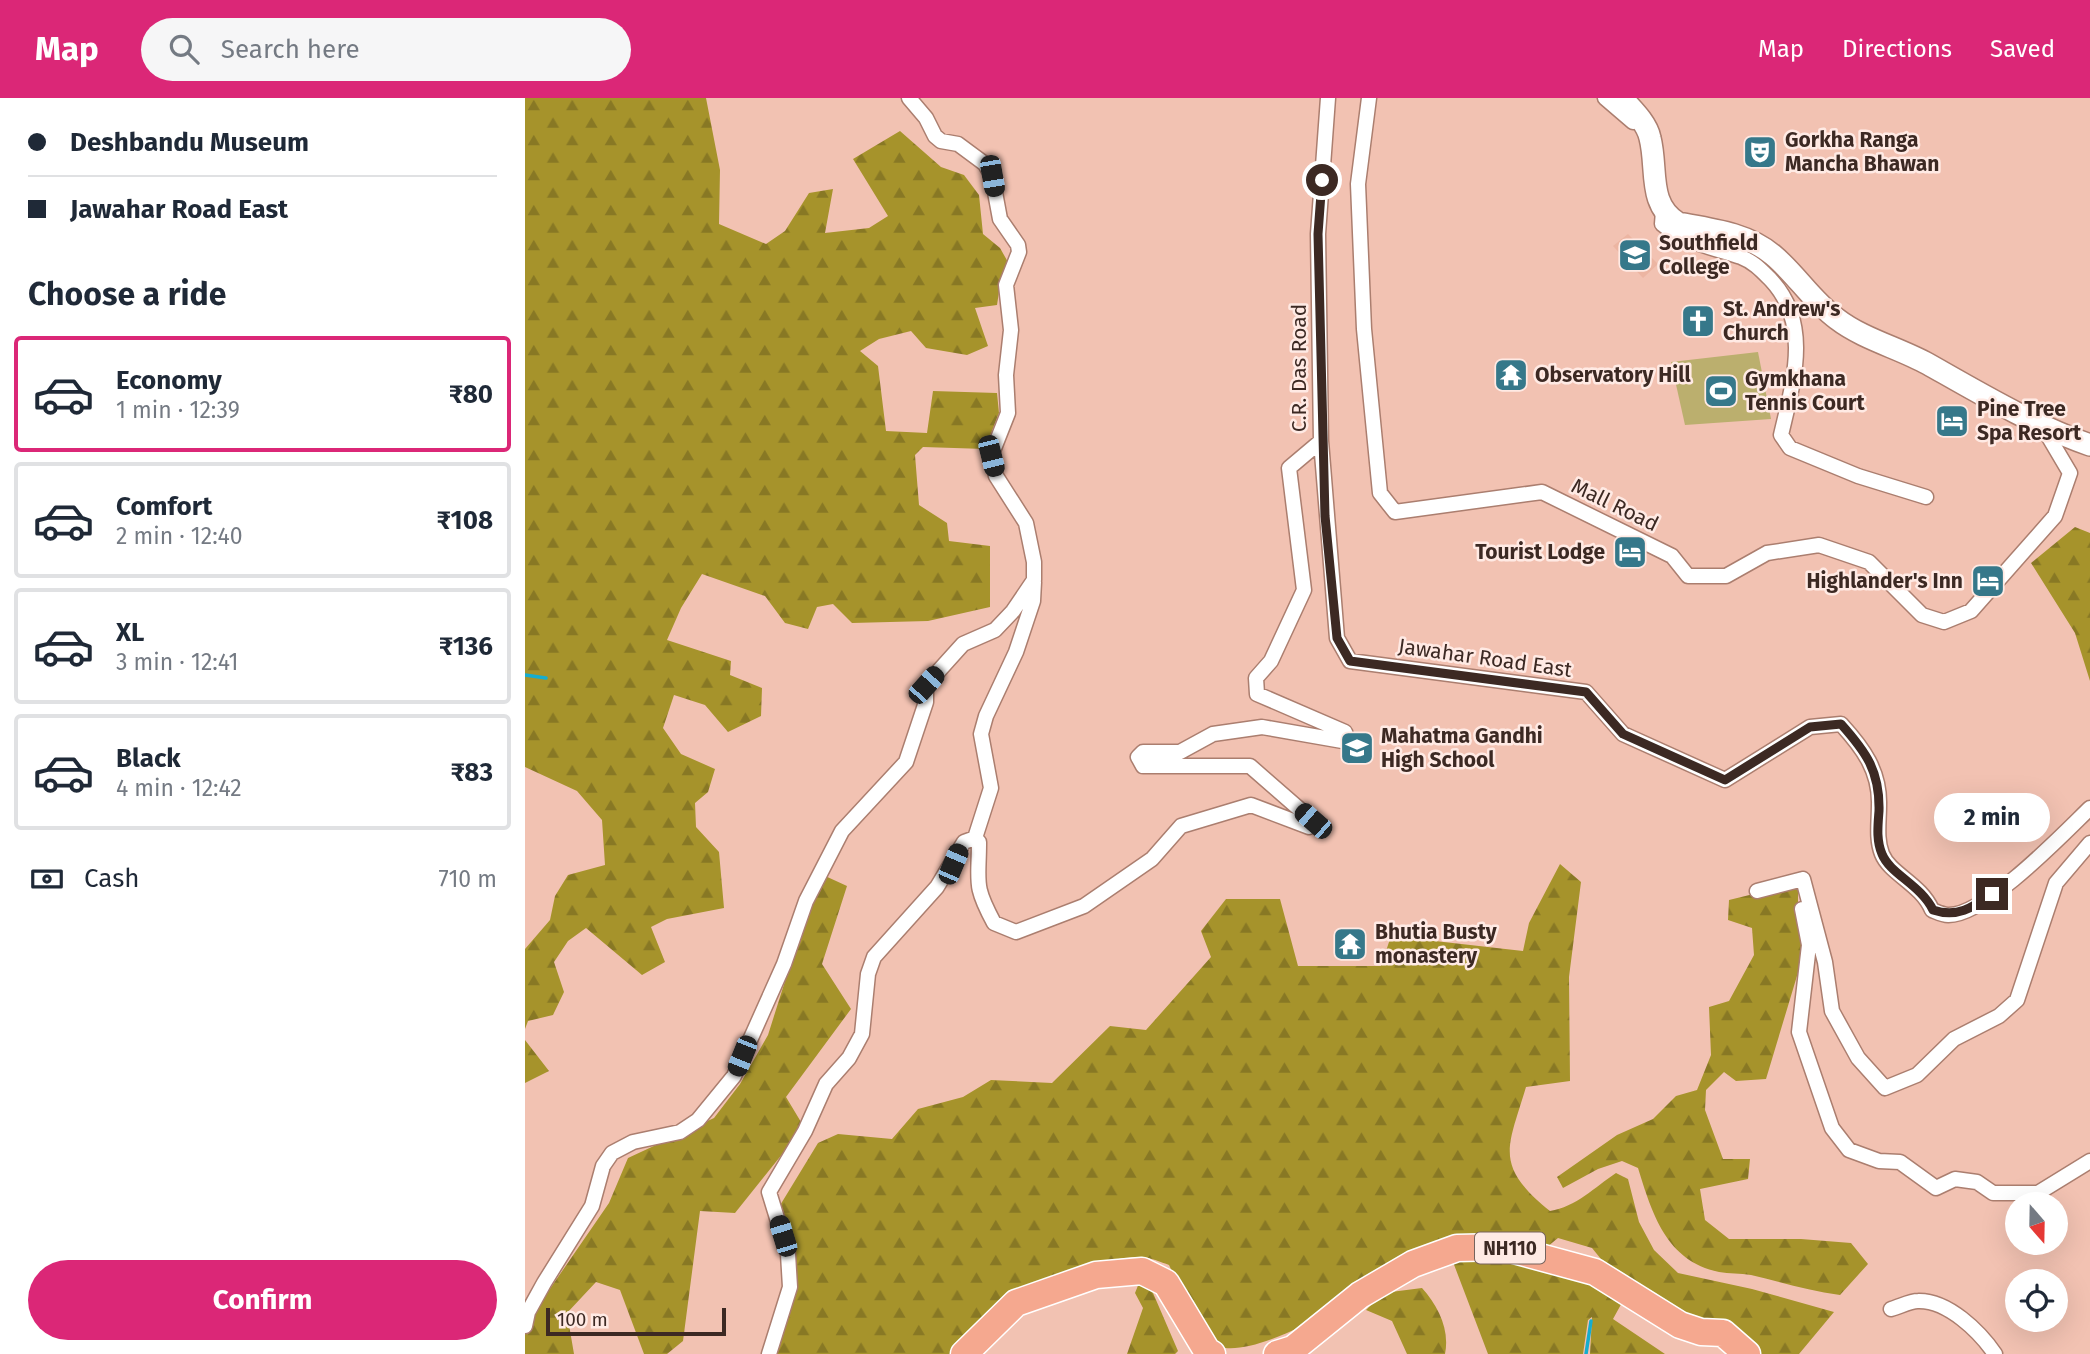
<!DOCTYPE html>
<meta charset="utf-8">
<style>
body{margin:0;font-family:"Fira Sans",sans-serif;background:#f6f6f7;color:#1f2937;height:100vh;display:flex;flex-direction:column;font-size:26px;white-space:nowrap}
*{box-sizing:border-box;margin:0}
p{font-size:23px;color:#747a83}
.icon{flex:none;width:38px;height:38px;fill:none;stroke:currentColor;stroke-width:2;stroke-linecap:round;stroke-linejoin:round}
.map{position:relative;flex:1;overflow:hidden}
.drawer{display:flex;flex-direction:column;background:#fff;width:525px}
.drawer>*{flex:none}
.guide{display:grid;align-content:center;height:154px;padding:0 28px;background:#fff}
.needle{width:46px;rotate:160deg}
.fabs{position:absolute;left:1480px;top:1094px;display:grid;gap:14px}
.fabs a{display:grid;place-items:center;width:63px;height:63px;border-radius:50%;background:#fff;box-shadow:0 7px 28px #0002;font-size:35px}
.scale{position:absolute;left:21px;bottom:18px;width:180px;box-sizing:border-box;padding-left:7px;border:4px solid #3c2923;border-top:0;font-size:19px;line-height:24px;white-space:nowrap;color:#3c2923;-webkit-text-stroke:5px #ffeae4;paint-order:stroke}
.end{position:absolute;width:32px;height:32px;margin:-16px;border:9px solid #3c2923;background:#fff;box-shadow:0 0 0 4px #fff}
.from{border-radius:50%}
.bubble{position:absolute;height:49px;border-radius:24px;background:#fff;box-shadow:0 7px 28px #0002;font-size:23px;font-weight:700;line-height:49px;text-align:center}
.car{position:absolute;width:21px;height:42px;margin:-21px -10px;border-radius:9px;box-shadow:0 0 5px 2px #0007;background:linear-gradient(#222 24%,#8ab4d8 0 40%,#222 0 76%,#8ab4d8 0 86%,#222 0)}
.guide b{display:flex;align-items:center;gap:24px;height:66px;font-size:26px}
.guide b+b{border-top:2px solid #e0e1e3}
.guide i{width:18px;height:18px;background:#1f2937}
ul{padding:0;list-style:none}
li{display:flex;align-items:center;gap:21px;height:116px;margin:0 14px 10px;padding:0 14px;border:4px solid #e0e1e3;border-radius:7px}
li div{flex:1}
li b{display:block;font-size:26px}
li em{font-style:normal;font-weight:700}
li.active{border-color:#db2777}
li>.icon{width:63px;height:63px;stroke-width:1.5}
h2{padding:0 28px;font-size:32px;line-height:84px}
.pay{display:flex;align-items:center;gap:18px;height:77px;padding:0 28px;font-size:26px}
.pay p{margin-inline-start:auto}
.primary-button{display:flex;gap:14px;margin-top:auto;padding:14px 28px}
.primary-button a{flex:1;height:80px;border-radius:42px;background:#db2777;color:#fff;font-size:28px;font-weight:700;line-height:80px;text-align:center}
header{display:flex;align-items:center;gap:42px;box-sizing:border-box;height:98px;padding:0 35px;background:#db2777;color:#fff}
header strong{font-size:33px}
nav{display:flex;gap:38px;margin-inline-start:auto;font-size:24px}
.search{width:490px;height:63px;background:#f6f6f7;display:flex;align-items:center;gap:18px;box-sizing:border-box;padding:0 24px;border-radius:38px;color:#747a83;font-size:26px}
main{display:flex;flex:1;min-height:0}
.map>svg:first-child{display:block}
.built{fill:#ecb5a2}
.forest{fill:url(#forest-firs)}
.garden{fill:#bbaf6e}
.lines{fill:none;stroke-linecap:round;stroke-linejoin:round}
.stream{stroke:#16adcf;stroke-width:3.5}
.street-casing{stroke:#ab7e6f;stroke-width:17}
.secondary-casing{stroke:#ab7e6f;stroke-width:24}
.highway-casing{stroke:#fff;stroke-width:29}
.street{stroke:#fff;stroke-width:14}
.secondary{stroke:#fff;stroke-width:21}
.highway{stroke:#f5a88f;stroke-width:26}
.route{stroke:#3c2923;stroke-width:9}
.labels{text-anchor:middle;stroke-width:5;stroke-linejoin:round;paint-order:stroke}
.shield{fill:#ffeae4;stroke:#76635d;stroke-width:2}
.shield-label{font-size:19px;font-weight:bold;fill:#3c2923}
.poi-label{font-size:21px;font-weight:bold;fill:#3c2923;stroke:#ffeae4;text-anchor:start}
.street-label{font-size:21px;fill:#3c2923;stroke:#ffeae4}
</style>
<header>
<strong>Map</strong>
<div class="search"><svg class="icon" aria-label="search" viewBox="0 0 24 24"><circle cx="10" cy="10" r="6"/><path d="M15 15l6 6"/></svg>Search here</div>
<nav><a>Map</a><a>Directions</a><a>Saved</a></nav>
</header>
<main>
<section class="drawer">
<div class="guide">
<b><i class="from"></i>Deshbandu Museum</b>
<b><i></i>Jawahar Road East</b>
</div>
<h2>Choose a ride</h2>
<ul>
<li class="active"><svg class="icon" aria-label="car" viewBox="0 0 24 24"><path d="M5 17H2v-5l4-1 3-4h7l3 4 3 1v5h-3M9 17h6M6 11h13"/><circle cx="7" cy="17" r="2"/><circle cx="17" cy="17" r="2"/></svg><div><b>Economy</b><p>1 min · 12:39</p></div><em>₹80</em></li>
<li><svg class="icon" aria-label="car" viewBox="0 0 24 24"><path d="M5 17H2v-5l4-1 3-4h7l3 4 3 1v5h-3M9 17h6M6 11h13"/><circle cx="7" cy="17" r="2"/><circle cx="17" cy="17" r="2"/></svg><div><b>Comfort</b><p>2 min · 12:40</p></div><em>₹108</em></li>
<li><svg class="icon" aria-label="car" viewBox="0 0 24 24"><path d="M5 17H2v-5l4-1 3-4h7l3 4 3 1v5h-3M9 17h6M6 11h13"/><circle cx="7" cy="17" r="2"/><circle cx="17" cy="17" r="2"/></svg><div><b>XL</b><p>3 min · 12:41</p></div><em>₹136</em></li>
<li><svg class="icon" aria-label="car" viewBox="0 0 24 24"><path d="M5 17H2v-5l4-1 3-4h7l3 4 3 1v5h-3M9 17h6M6 11h13"/><circle cx="7" cy="17" r="2"/><circle cx="17" cy="17" r="2"/></svg><div><b>Black</b><p>4 min · 12:42</p></div><em>₹83</em></li>
</ul>
<div class="pay"><svg class="icon" aria-label="cash" viewBox="0 0 24 24"><path d="M3 7h18v10H3z"/><circle cx="12" cy="12" r="2"/></svg>Cash<p>710 m</p></div>
<div class="primary-button"><a>Confirm</a></div>
</section>
<div class="map">
<svg width="1565" height="1256" viewBox="0 0 1565 1256">
<defs>
<pattern id="forest-firs" width="22" height="20" patternUnits="userSpaceOnUse" patternTransform="scale(1.75)"><rect width="22" height="20" fill="#a6932b"/><path d="M5 1l3.5 6h-7zM16 11l3.5 6h-7z" fill="#887824"/></pattern>
</defs>
<rect width="100%" height="100%" fill="#f2c2b2"/>
<path class="built" d="M 1103,136 L 1133,166 L 1118,180 L 1088,148 Z"/>
<path class="forest" d="M 0,0 L 181,0 L 195,72 L 194,126 L 241,146 L 260,133 L 284,95 L 308,91 L 300,135 L 344,130 L 363,118 L 328,61 L 375,33 L 416,69 L 439,77 L 454,97 L 458,136 L 475,150 L 492,180 L 474,194 L 472,207 L 450,210 L 463,248 L 442,257 L 401,250 L 386,233 L 354,241 L 335,253 L 353,268 L 361,333 L 402,335 L 408,293 L 472,295 L 474,315 L 460,351 L 398,349 L 390,357 L 394,407 L 422,425 L 424,443 L 465,448 L 465,509 L 403,523 L 327,525 L 308,506 L 292,509 L 283,531 L 260,525 L 240,498 L 177,476 L 156,510 L 142,542 L 206,563 L 205,577 L 237,590 L 236,618 L 203,634 L 180,607 L 149,597 L 138,630 L 156,656 L 190,671 L 183,694 L 170,705 L 171,729 L 194,754 L 199,810 L 142,821 L 126,829 L 140,864 L 117,877 L 61,830 L 43,843 L 29,864 L 39,894 L 28,917 L 3,923 L 0,931 L 0,851 L 25,822 L 30,798 L 43,777 L 80,767 L 77,722 L 52,693 L 0,669 Z
M 1550,429 L 1565,435 L 1565,583 L 1550,535 L 1506,465 Z
M 1035,766 L 1056,784 L 1044,879 L 1045,983 L 1001,989 C 983,1050 968,1067 1025,1113 C 1051,1109 1070,1089 1091,1075 L 1103,1081 L 1114,1124 L 1129,1152 L 1153,1175 L 1227,1191 L 1309,1214 L 1274,1256 L 1225,1256 L 1174,1229 L 1080,1166 L 1067,1150 L 1033,1140 L 1022,1149 C 1002,1148 946,1142 931,1147 C 877,1166 756,1256 700,1250 C 671,1237 657,1193 644,1167 C 636,1164 626,1160 618,1159 C 583,1157 497,1185 471,1207 C 454,1221 442,1238 429,1256 L 251,1256 L 271,1190 L 271,1157 L 254,1109 L 293,1045 L 313,1036 L 367,1041 L 393,1011 L 438,999 L 466,982 L 527,985 L 585,928 L 621,932 L 686,859 L 676,833 L 701,801 L 755,801 L 773,868 L 856,868 L 866,838 L 998,853 L 1004,825 Z
M 298,777 L 322,788 L 297,866 L 326,911 L 261,999 L 279,1029 L 210,1115 L 175,1113 L 158,1243 L 142,1256 L 119,1256 L 95,1192 L 71,1184 L 42,1215 L 49,1256 L 0,1256 L 0,1227 L 84,1105 L 103,1060 L 189,1020 L 215,986 L 243,937 L 285,804 Z
M 1273,785 L 1273,812 L 1281,848 L 1241,981 L 1211,983 L 1199,974 L 1181,992 L 1180,1012 L 1198,1061 L 1225,1061 L 1223,1081 L 1175,1091 L 1180,1122 L 1204,1141 L 1276,1141 L 1326,1145 L 1343,1166 L 1315,1197 C 1284,1193 1256,1184 1226,1177 C 1215,1175 1204,1176 1194,1174 C 1141,1163 1127,1115 1113,1070 L 1097,1063 L 1073,1071 L 1038,1090 L 1032,1079 L 1092,1037 L 1128,1021 L 1151,998 L 1172,992 L 1186,957 L 1184,909 L 1204,903 L 1229,857 L 1227,830 L 1203,822 L 1204,802 Z
M 0,942 L 24,973 L 0,985 Z
M 952,1160 C 1000,1162 1057,1177 1099,1201 L 1088,1221 L 1140,1256 L 1065,1256 L 1067,1219 L 1063,1222 L 1058,1256 L 963,1256 L 928,1164 Z
M 614,1185 L 625,1188 L 653,1253 L 650,1256 L 602,1256 L 618,1210 L 610,1195 Z
M 897,1190 C 913,1208 925,1231 920,1256 L 882,1256 L 867,1223 L 841,1212 L 858,1195 Z"/>
<path class="garden" d="M 1233,254 L 1246,321 L 1160,327 L 1146,264 Z"/>
<g class="lines">
<path class="stream" d="M 0,577 L 21,580
M 1061,1256 L 1066,1223"/>
<g class="street-casing">
<path id="street" d="M 844,0 L 833,86 L 839,231 L 855,395 L 870,414 L 1017,394 L 1147,458 L 1163,478 L 1201,478 L 1242,455 L 1294,447 L 1344,464 L 1397,517 L 1419,524 L 1446,513 L 1530,418 L 1545,375 L 1519,331
M 1080,0 L 1108,24
M 1138,113 L 1137,126 C 1159,145 1190,150 1216,159 C 1229,164 1237,173 1246,182 C 1287,226 1268,285 1256,337 L 1265,350 L 1333,378 L 1401,399
M 796,343 L 812,540 L 825,563 L 1061,594 L 1098,636 L 1200,682 L 1285,629 L 1316,626 C 1338,650 1355,673 1354,707 C 1354,724 1351,741 1357,756 C 1365,776 1396,786 1407,812 C 1412,814 1418,817 1423,817 C 1460,818 1539,735 1565,710
M 450,740 L 466,690 L 456,636 L 461,618 L 491,554 L 508,503 L 509,484
M 1278,781 L 1300,864 L 1307,913 L 1333,960 L 1360,990 L 1392,977 L 1429,941 L 1474,918 L 1492,902 L 1531,785 L 1565,745
M 1232,793 L 1278,781
M 1277,811 L 1284,847 L 1274,934 L 1307,1030 L 1324,1052 L 1354,1063 L 1375,1064 L 1411,1090 L 1430,1081 L 1452,1084 L 1468,1095 L 1513,1095 L 1565,1063
M 1366,1211 C 1374,1209 1385,1203 1393,1203 C 1423,1202 1455,1234 1470,1256
M 0,1228 L 3,1214 L 19,1185 L 67,1108 L 78,1068 L 87,1055 L 108,1044 L 155,1034 L 173,1022 L 209,978 L 259,866 L 281,803 L 317,733 L 381,664 L 401,604 L 401,587 L 438,546 L 470,532 L 488,513 L 509,482 L 509,464 L 501,425 L 471,378 L 466,358 L 483,315 L 481,277 L 486,232 L 481,187 L 494,154 L 493,147 L 475,121 L 467,78 L 460,66 L 433,46 L 416,43 L 410,38 L 401,20 L 384,0
M 244,1256 L 265,1189 L 263,1156 L 244,1094 L 280,1033 L 301,986 L 324,960 L 337,936 L 343,876 L 349,859 L 412,789 L 439,744 L 450,740 L 454,744 C 454,785 448,786 469,825 L 491,834 L 559,808 L 627,761 L 656,728 L 726,707 L 784,729 L 788,727 L 788,723 L 725,668 L 618,668 L 613,659 L 618,654 L 655,654 L 688,636 L 737,629 L 823,644 L 820,634 L 732,596 L 731,580 L 746,563 L 779,492 L 764,370 L 796,343 L 793,136 L 803,0"/>
</g>
<g class="secondary-casing">
<path id="secondary" d="M 1097,0 C 1107,11 1122,25 1125,40 C 1133,71 1122,106 1153,125 C 1186,131 1222,135 1248,157 C 1271,176 1287,203 1312,221 C 1338,241 1374,250 1403,266 C 1456,296 1508,327 1565,347"/>
</g>
<g class="highway-casing">
<path id="highway" d="M 439,1256 L 491,1205 L 571,1177 L 617,1173 L 641,1185 L 682,1253 L 687,1256
M 752,1256 L 768,1251 L 835,1197 L 888,1166 L 932,1150 L 978,1149 L 1070,1174 L 1155,1227 L 1176,1234 L 1198,1235 L 1222,1256"/>
</g>
<use href="#street" class="street"/>
<use href="#secondary" class="secondary"/>
<use href="#highway" class="highway"/>
</g>
<g class="lines">
<path class="route" d="M 797,82 L 793,136 L 800,418 L 812,540 L 825,563 L 1061,594 L 1098,636 L 1200,682 L 1285,629 L 1316,626 C 1341,654 1355,673 1354,713 C 1353,727 1351,742 1357,756 C 1365,776 1396,787 1408,812 C 1432,820 1447,810 1467,796"/>
</g>
<defs>
<g id="theatre-square" transform="scale(1.75)"><rect x="-9" y="-9" width="18" height="18" rx="4" fill="#36788a" stroke="#ffeae4"/><path d="M-5-5.5Q0-4 5-5.5V0Q5 5 0 6Q-5 5-5 0ZM-3.3-2.5H-1v1.5H-3.3ZM1-2.5H3.3v1.5H1ZM-2.8 1Q0 5.5 2.8 1Z" fill="#fff"/></g>
<g id="university-square" transform="scale(1.75)"><rect x="-9" y="-9" width="18" height="18" rx="4" fill="#36788a" stroke="#ffeae4"/><path d="M0-5L7-2L0 1L-7-2ZM-4 1L0 2.5L4 1V4Q0 6-4 4Z" fill="#fff"/></g>
<g id="church-square" transform="scale(1.75)"><rect x="-9" y="-9" width="18" height="18" rx="4" fill="#36788a" stroke="#ffeae4"/><path d="M-1.2-6h2.4v3.5h3.3v2.4h-3.3V6h-2.4V-.1h-3.3v-2.4h3.3Z" fill="#fff"/></g>
<g id="temple-square" transform="scale(1.75)"><rect x="-9" y="-9" width="18" height="18" rx="4" fill="#36788a" stroke="#ffeae4"/><path d="M0-6L5-2H3V0L6.5 2.5H4V6H1.5V3h-3V6H-4V2.5H-6.5L-3 0V-2H-5Z" fill="#fff"/></g>
<g id="stadium-square" transform="scale(1.75)"><rect x="-9" y="-9" width="18" height="18" rx="4" fill="#36788a" stroke="#ffeae4"/><path d="M0-5a6.5 5 0 1 0 0 10a6.5 5 0 1 0 0-10ZM-3.5-1.8h7v3.6h-7Z" fill="#fff"/></g>
<g id="hotel-square" transform="scale(1.75)"><rect x="-9" y="-9" width="18" height="18" rx="4" fill="#36788a" stroke="#ffeae4"/><path d="M-6-4.5h1.5V1H6V5H4.5V3h-9V5H-6ZM-4 0a1.8 1.8 0 1 1 3.6 0ZM.5 0V-2.5h3Q6-2.5 6 0Z" fill="#fff"/></g>
<g id="school-square" transform="scale(1.75)"><rect x="-9" y="-9" width="18" height="18" rx="4" fill="#36788a" stroke="#ffeae4"/><path d="M0-5L7-2L0 1L-7-2ZM-4 1L0 2.5L4 1V4Q0 6-4 4Z" fill="#fff"/></g>
</defs>
<g fill-rule="evenodd">
<use href="#theatre-square" x="1235" y="54"/>
<use href="#university-square" x="1110" y="157"/>
<use href="#church-square" x="1173" y="223"/>
<use href="#temple-square" x="986" y="277"/>
<use href="#stadium-square" x="1196" y="293"/>
<use href="#hotel-square" x="1427" y="323"/>
<use href="#hotel-square" x="1105" y="454"/>
<use href="#hotel-square" x="1463" y="483"/>
<use href="#school-square" x="832" y="650"/>
<use href="#temple-square" x="825" y="846"/>
</g>
<g class="labels">
<rect class="shield" x="950" y="1134.5" width="70" height="31" rx="5"/>
<g class="shield-label">
<text x="985" y="1157">NH110</text>
</g>
<g class="poi-label">
<text x="1260" y="49">Gorkha Ranga<tspan x="1260" dy="24">Mancha Bhawan</tspan></text>
<text x="1134" y="152">Southfield<tspan x="1134" dy="24">College</tspan></text>
<text x="1198" y="218">St. Andrew's<tspan x="1198" dy="24">Church</tspan></text>
<text x="1010" y="284">Observatory Hill</text>
<text x="1220" y="288">Gymkhana<tspan x="1220" dy="24">Tennis Court</tspan></text>
<text x="1452" y="318">Pine Tree<tspan x="1452" dy="24">Spa Resort</tspan></text>
<text x="1080" y="461" text-anchor="end">Tourist Lodge</text>
<text x="1438" y="490" text-anchor="end">Highlander's Inn</text>
<text x="856" y="645">Mahatma Gandhi<tspan x="856" dy="24">High School</tspan></text>
<text x="850" y="841">Bhutia Busty<tspan x="850" dy="24">monastery</tspan></text>
</g>
<g class="street-label">
<text transform="translate(774 270) rotate(-90)" y="7">C.R. Das Road</text>
<text transform="translate(1090 407) rotate(26)" y="7">Mall Road</text>
<text transform="translate(960 560) rotate(8)" y="7">Jawahar Road East</text>
</g>
</g>
</svg>
<div class="fabs">
<a><svg class="needle" viewBox="-14 -14 28 28"><path d="M0-13l5 13h-10z" fill="#e53935"/><path d="M0 13l5-13h-10z" fill="#747a83"/></svg></a>
<a><svg class="icon" aria-label="locate" viewBox="0 0 24 24"><circle cx="12" cy="12" r="6"/><path d="M12 2v4M12 18v4M2 12h4M18 12h4"/></svg></a>
</div>
<div class="scale">100 m</div>
<i class="end from" style="left:797px;top:82px"></i>
<i class="end" style="left:1467px;top:796px"></i>
<div class="bubble" style="left:1409px;top:695px;width:116px">2 min</div>
<i class="car" style="left:467px;top:78px;rotate:170deg"></i>
<i class="car" style="left:466px;top:358px;rotate:166deg"></i>
<i class="car" style="left:401px;top:587px;rotate:42deg"></i>
<i class="car" style="left:788px;top:723px;rotate:311deg"></i>
<i class="car" style="left:428px;top:766px;rotate:23deg"></i>
<i class="car" style="left:217px;top:958px;rotate:202deg"></i>
<i class="car" style="left:258px;top:1138px;rotate:343deg"></i>
</div>
</main>
